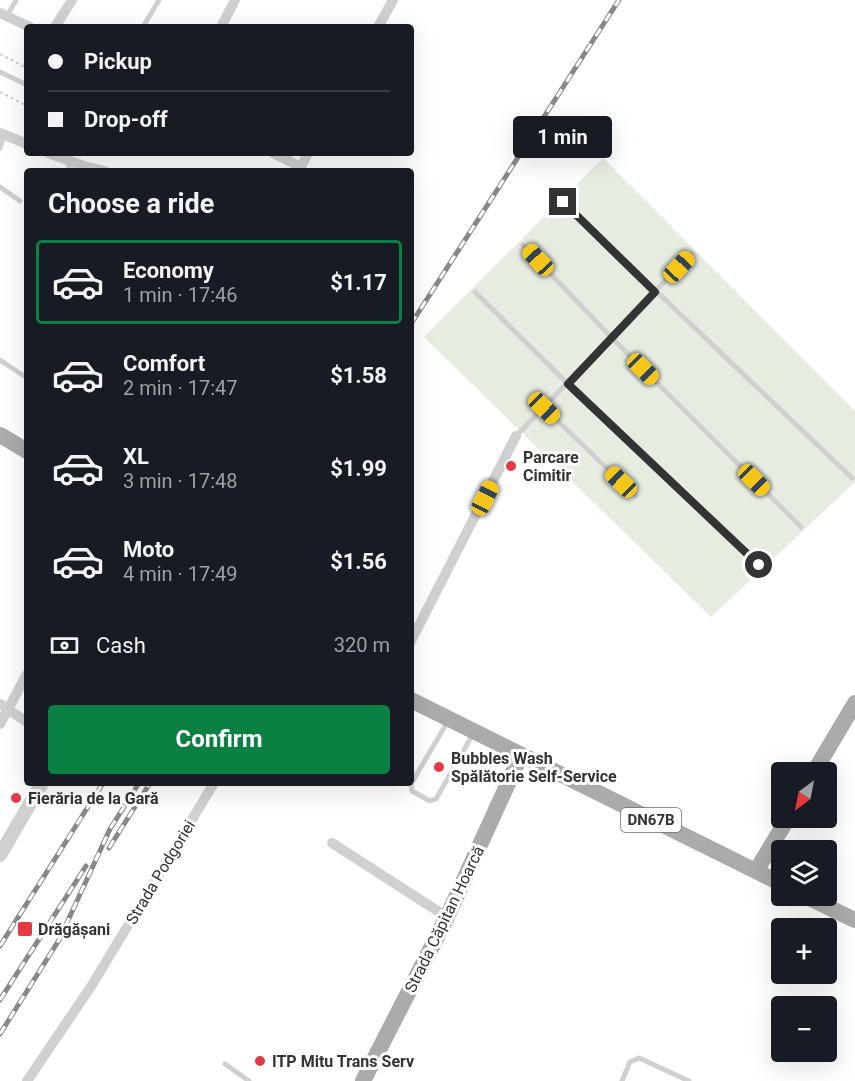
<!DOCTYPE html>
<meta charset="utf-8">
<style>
body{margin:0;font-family:Roboto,sans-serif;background:#242831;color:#f1f3f6;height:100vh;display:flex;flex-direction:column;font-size:22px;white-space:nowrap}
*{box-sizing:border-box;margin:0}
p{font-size:20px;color:#9ea1a6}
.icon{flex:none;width:33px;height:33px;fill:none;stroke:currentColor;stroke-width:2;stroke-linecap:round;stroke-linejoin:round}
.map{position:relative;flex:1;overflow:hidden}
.drawer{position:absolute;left:24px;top:168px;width:390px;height:618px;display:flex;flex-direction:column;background:#171b24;border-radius:6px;box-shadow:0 6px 24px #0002}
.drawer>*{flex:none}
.banner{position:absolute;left:24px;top:24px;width:390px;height:132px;border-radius:6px;box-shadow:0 6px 24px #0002;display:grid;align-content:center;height:132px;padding:0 24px;background:#171b24}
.needle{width:39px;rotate:212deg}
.controls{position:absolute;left:771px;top:762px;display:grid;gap:12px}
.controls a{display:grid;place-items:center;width:66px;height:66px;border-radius:6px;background:#171b24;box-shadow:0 6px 24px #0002;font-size:30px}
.end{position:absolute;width:27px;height:27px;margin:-14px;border:8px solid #333;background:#fff;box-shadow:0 0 0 3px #fff}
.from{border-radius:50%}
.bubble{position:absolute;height:42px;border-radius:6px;background:#171b24;box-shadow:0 6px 24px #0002;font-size:20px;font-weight:700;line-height:42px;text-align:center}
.car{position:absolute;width:18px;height:36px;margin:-18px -9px;border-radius:8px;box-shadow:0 0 4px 2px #0007;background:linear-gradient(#f5c518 24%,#345 0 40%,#f5c518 0 76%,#345 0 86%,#f5c518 0)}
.banner b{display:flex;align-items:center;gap:21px;height:57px;font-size:22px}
.banner b+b{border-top:2px solid #363941}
.banner i{width:15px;height:15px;background:#f1f3f6}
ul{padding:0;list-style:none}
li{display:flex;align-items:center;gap:18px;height:84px;margin:0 12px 9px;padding:0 12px;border:3px solid transparent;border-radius:6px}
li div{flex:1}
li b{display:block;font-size:22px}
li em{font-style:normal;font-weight:700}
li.active{border-color:#0b8043}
li>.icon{width:54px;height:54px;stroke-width:1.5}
h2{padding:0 24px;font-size:27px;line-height:72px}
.pay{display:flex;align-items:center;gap:15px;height:66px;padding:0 24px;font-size:22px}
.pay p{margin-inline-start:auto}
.action{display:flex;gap:12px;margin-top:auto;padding:12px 24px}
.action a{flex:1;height:69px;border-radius:6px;background:#0b8043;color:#fff;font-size:24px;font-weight:700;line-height:69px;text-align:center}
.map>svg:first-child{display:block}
.green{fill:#e6ecdf}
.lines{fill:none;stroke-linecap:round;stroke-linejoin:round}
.path{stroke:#cdcdcd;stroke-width:2;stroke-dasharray:3 3;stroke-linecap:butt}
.service{stroke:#d0d0d0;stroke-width:5}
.minor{stroke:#d0d0d0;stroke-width:10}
.tertiary{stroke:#d0d0d0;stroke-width:14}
.primary{stroke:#ababab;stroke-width:16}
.rail-casing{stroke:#888;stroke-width:5}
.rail{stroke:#fff;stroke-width:3;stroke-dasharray:9;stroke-linecap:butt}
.route{stroke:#333;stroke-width:8}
.poi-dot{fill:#e63946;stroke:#fff;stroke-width:2}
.labels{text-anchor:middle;stroke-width:6;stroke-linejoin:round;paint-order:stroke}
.shield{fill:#fff;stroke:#707070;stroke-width:1.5}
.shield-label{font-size:15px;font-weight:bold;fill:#333}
.poi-label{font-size:16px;font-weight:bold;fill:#333;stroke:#fff;text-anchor:start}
.street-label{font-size:16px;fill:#333;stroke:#fff}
</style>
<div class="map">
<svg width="855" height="1081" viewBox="0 0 855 1081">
<rect width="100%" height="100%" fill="#fff"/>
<path class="green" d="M 603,158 L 855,411 L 855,482 L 711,617 L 424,337 Z"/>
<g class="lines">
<path class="path" d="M 0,54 L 27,68
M 0,92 L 27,106"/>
<path class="service" d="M 7,16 L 16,0
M 143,27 L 159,0
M 0,72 L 27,85
M 0,148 L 4,134
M 69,161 L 69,171
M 0,187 L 20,201
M 563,202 L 852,478
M 523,245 L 612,338 L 801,527
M 475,292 L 568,384 L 759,565
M 0,360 L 27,378
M 544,408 L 636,496
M 516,436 L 691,254
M 448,721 L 411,784 L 412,791 L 430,801 L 436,799 L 473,734
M 225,1064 L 249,1081
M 622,1081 L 630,1062 L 639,1058 L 689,1081"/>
<path class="minor" d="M 0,13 L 30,27
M 55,27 L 72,0
M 221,27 L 235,0
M 378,27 L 393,0
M 0,133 L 27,144
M 48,153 L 84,166 L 105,171
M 273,153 L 301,167
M 299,171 L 308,153
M 411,641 L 516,436
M 0,704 L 27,722
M 0,724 L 27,674
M 332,843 L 447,917
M 27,1081 L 92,985 L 214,783"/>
<path class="tertiary" d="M 0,855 L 42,783"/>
<path class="primary" d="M 0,435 L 27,451
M 411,700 L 782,884
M 814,772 L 855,703
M 756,871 L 788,818
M 805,896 L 855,920
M 363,1081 L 447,917 L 521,755"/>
<g class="rail-casing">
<path id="rail" d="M 411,324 L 619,0
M 109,848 L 150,783
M 0,946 L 103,783
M 0,1000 L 86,866
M 0,1034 L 59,940 L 110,829 L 139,783"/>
</g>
<use href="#rail" class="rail"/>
</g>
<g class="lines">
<path class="route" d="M 563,202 L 655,292 L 568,384 L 759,565"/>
</g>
<g class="poi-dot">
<circle cx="511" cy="466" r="6"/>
<circle cx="439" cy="767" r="6"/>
<circle cx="16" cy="798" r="6"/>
<rect x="17" y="921" width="16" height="16" rx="3"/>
<circle cx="260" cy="1061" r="6"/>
</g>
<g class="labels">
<rect class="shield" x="621" y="808" width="60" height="24" rx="4.5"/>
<g class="shield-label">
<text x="651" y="825">DN67B</text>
</g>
<g class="poi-label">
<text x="523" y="463">Parcare<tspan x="523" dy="18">Cimitir</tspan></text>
<text x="451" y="764">Bubbles Wash<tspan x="451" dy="18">Spălătorie Self-Service</tspan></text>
<text x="28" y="804">Fierăria de la Gară</text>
<text x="38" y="935">Drăgășani</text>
<text x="272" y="1067">ITP Mitu Trans Serv</text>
</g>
<g class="street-label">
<text transform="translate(160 872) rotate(-59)" y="6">Strada Podgoriei</text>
<text transform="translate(444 919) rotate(-64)" y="6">Strada Căpitan Hoarcă</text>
</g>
</g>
</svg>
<div class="controls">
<a><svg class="needle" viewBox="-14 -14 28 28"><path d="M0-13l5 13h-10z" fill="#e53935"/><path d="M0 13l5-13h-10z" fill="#9ea1a6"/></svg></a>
<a><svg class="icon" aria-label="layers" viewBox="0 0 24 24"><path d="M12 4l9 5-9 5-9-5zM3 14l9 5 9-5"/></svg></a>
<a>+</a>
<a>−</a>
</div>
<i class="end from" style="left:759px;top:565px"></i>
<i class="end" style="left:563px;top:202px"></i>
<div class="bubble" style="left:513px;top:116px;width:99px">1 min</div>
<i class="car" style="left:538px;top:260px;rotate:317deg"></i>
<i class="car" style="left:679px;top:267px;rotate:43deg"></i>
<i class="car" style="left:643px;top:369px;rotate:135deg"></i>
<i class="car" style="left:544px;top:408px;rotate:134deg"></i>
<i class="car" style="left:754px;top:480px;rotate:135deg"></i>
<i class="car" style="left:621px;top:482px;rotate:314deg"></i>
<i class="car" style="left:485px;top:498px;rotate:27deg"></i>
<div class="banner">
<b><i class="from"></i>Pickup</b>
<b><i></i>Drop-off</b>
</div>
<section class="drawer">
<h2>Choose a ride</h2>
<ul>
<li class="active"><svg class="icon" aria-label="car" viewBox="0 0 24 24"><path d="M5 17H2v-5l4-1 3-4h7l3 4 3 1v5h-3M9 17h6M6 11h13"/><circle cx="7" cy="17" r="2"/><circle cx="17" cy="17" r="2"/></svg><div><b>Economy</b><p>1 min · 17:46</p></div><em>$1.17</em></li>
<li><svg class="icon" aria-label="car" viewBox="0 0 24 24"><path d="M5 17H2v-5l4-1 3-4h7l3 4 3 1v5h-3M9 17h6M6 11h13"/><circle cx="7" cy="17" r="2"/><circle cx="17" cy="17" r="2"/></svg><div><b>Comfort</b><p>2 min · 17:47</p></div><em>$1.58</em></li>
<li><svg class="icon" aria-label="car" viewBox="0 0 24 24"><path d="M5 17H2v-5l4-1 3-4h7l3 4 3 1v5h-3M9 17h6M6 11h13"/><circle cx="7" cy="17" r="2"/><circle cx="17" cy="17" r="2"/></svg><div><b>XL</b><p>3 min · 17:48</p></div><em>$1.99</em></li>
<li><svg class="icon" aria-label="car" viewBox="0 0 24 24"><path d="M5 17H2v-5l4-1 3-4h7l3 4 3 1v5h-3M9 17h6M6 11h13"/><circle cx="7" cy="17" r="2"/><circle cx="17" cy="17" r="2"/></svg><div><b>Moto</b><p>4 min · 17:49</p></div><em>$1.56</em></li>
</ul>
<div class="pay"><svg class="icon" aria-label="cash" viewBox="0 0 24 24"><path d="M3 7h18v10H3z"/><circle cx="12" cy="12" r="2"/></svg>Cash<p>320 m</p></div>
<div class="action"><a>Confirm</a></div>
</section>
</div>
